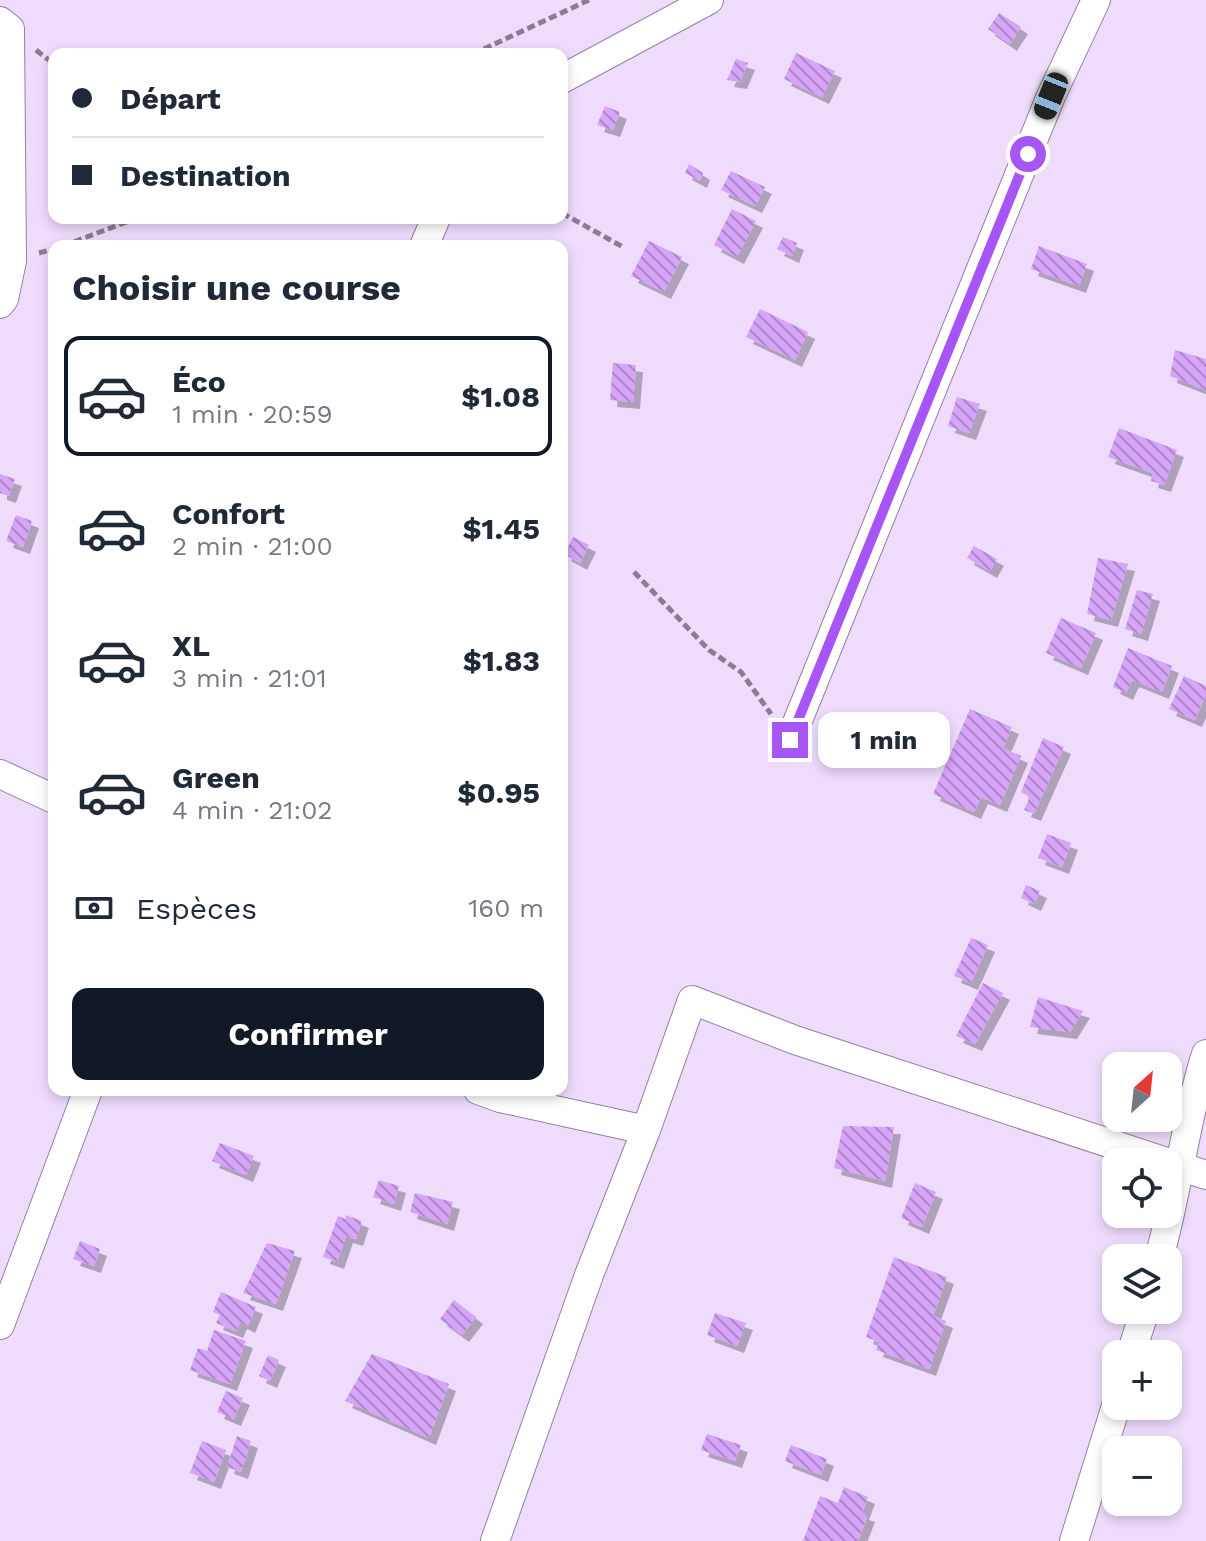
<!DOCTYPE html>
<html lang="fr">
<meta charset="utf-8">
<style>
body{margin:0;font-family:"Work Sans",sans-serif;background:#f2f2f3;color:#1f2937;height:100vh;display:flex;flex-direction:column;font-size:30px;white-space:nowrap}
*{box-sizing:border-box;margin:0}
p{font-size:26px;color:#747a83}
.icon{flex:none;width:44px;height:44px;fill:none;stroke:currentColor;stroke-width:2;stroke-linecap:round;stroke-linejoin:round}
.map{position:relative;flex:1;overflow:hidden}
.side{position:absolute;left:48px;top:240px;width:520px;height:856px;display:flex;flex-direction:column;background:#fff;border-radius:16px;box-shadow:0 4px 12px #0003}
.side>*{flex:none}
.hud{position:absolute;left:48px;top:48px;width:520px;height:176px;border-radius:16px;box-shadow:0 4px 12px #0003;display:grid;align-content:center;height:176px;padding:0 24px;background:#fff}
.needle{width:52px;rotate:27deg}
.buttons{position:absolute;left:1102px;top:1052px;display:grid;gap:16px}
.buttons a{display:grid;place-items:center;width:80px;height:80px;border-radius:16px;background:#fff;box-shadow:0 4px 12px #0003;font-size:40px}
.end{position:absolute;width:36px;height:36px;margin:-18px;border:10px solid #a855f7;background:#fff;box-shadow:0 0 0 4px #fff}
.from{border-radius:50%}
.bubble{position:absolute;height:56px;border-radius:16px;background:#fff;box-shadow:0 4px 12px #0003;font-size:26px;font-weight:700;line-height:56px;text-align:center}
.car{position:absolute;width:24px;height:48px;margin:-24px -12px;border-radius:10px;box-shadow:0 0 6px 2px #0007;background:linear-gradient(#222 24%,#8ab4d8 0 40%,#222 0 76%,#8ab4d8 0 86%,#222 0)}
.hud b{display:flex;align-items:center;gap:28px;height:76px;font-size:30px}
.hud b+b{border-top:2px solid #e0e1e3}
.hud i{width:20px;height:20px;background:#1f2937}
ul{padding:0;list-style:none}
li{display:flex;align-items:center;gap:24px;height:120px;margin:0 16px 12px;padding:0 8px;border:4px solid transparent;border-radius:16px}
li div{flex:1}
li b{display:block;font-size:30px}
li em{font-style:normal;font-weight:700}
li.selected{border-color:#111827}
li>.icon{width:72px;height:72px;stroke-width:1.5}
h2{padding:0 24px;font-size:36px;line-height:96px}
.pay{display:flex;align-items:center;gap:20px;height:88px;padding:0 24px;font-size:30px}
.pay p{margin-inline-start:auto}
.action{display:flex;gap:16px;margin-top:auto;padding:16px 24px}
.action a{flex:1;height:92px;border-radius:16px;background:#111827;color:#fff;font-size:32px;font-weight:700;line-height:92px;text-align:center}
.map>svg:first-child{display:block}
.building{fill:url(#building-back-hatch);filter:url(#shadow)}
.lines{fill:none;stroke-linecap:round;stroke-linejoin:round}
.minor-casing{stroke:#92819e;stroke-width:30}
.path{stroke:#8a7d93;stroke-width:5;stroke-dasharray:8 4;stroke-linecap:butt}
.minor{stroke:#fff;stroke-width:28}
.route{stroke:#a855f7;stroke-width:10}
</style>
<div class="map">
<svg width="1206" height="1541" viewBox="0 0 1206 1541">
<defs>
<pattern id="building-back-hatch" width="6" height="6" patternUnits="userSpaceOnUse" patternTransform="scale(2)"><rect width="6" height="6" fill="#d6a4f8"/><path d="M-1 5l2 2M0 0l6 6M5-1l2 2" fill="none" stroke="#ae86ca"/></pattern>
<filter id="shadow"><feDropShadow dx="7" dy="7" stdDeviation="0" flood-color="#0004"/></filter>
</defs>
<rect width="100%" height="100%" fill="#efdcfd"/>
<path class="building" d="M 999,13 L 1021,27 L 1010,44 L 988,29 Z
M 796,53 L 835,71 L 822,97 L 784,79 Z
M 736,59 L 748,63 L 740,82 L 727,80 Z
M 605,106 L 620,112 L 613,130 L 597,125 Z
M 689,164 L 703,173 L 700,181 L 685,173 Z
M 731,171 L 765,187 L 755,206 L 721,190 Z
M 732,209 L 756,221 L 737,257 L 714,245 Z
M 783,237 L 797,243 L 792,256 L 777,249 Z
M 649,241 L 682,257 L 664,292 L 631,276 Z
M 1039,246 L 1087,264 L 1079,286 L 1031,269 Z
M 760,309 L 808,332 L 795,360 L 746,337 Z
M 1175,350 L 1206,359 L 1206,390 L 1170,376 Z
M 613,363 L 636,365 L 633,402 L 610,400 Z
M 957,397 L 980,404 L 969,433 L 948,426 Z
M 1119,428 L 1177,450 L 1164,485 L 1151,481 L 1153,473 L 1108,457 Z
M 0,474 L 15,479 L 9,496 L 0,493 Z
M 16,515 L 32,521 L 23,547 L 6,541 Z
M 573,537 L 589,545 L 580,563 L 564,554 Z
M 974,546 L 997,559 L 990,571 L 967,558 Z
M 1098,558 L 1128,564 L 1111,620 L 1087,614 Z
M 1137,590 L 1153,594 L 1141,634 L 1125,629 Z
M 1061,618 L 1096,633 L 1081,668 L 1046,653 Z
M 1128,648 L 1172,666 L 1162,692 L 1132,680 L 1126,693 L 1113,687 Z
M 1184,676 L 1206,686 L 1206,694 L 1195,720 L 1169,709 Z
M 970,709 L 1012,727 L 1003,748 L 1021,756 L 1000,805 L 981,797 L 974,812 L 933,794 Z
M 1043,738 L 1064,747 L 1034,814 L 1024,810 L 1030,797 L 1021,792 Z
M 1047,834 L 1071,843 L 1062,867 L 1038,858 Z
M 1026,885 L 1040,891 L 1034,904 L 1021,898 Z
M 971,938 L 988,945 L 971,983 L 954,976 Z
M 983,983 L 1003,993 L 975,1044 L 956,1036 Z
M 1038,997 L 1083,1011 L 1070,1032 L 1030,1027 Z
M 843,1126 L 894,1127 L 885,1181 L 834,1168 Z
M 220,1143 L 254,1156 L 246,1175 L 212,1161 Z
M 379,1180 L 399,1186 L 394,1204 L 373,1197 Z
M 915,1183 L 936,1192 L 922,1227 L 901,1218 Z
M 415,1193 L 453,1202 L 447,1224 L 410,1212 Z
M 346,1215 L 362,1221 L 356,1239 L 346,1236 L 337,1262 L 323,1257 L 338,1216 L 345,1219 Z
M 80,1241 L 100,1249 L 94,1266 L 73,1259 Z
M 267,1243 L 295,1251 L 276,1304 L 243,1293 Z
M 894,1257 L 947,1277 L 933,1316 L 946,1321 L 929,1369 L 876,1350 L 879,1342 L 866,1337 Z
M 221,1292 L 256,1307 L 248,1326 L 240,1322 L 236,1331 L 216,1323 L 220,1315 L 213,1312 Z
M 454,1300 L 476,1317 L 462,1335 L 440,1319 Z
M 715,1313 L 746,1323 L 737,1346 L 707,1335 Z
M 214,1330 L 246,1341 L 230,1384 L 190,1370 L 198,1348 L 207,1351 Z
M 372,1354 L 449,1384 L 429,1438 L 345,1401 Z
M 268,1355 L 279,1360 L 270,1381 L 259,1376 Z
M 226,1391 L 243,1398 L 234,1419 L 217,1412 Z
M 707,1434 L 741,1445 L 735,1461 L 701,1450 Z
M 237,1436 L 251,1441 L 241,1472 L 227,1467 Z
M 202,1441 L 226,1450 L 214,1482 L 190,1473 Z
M 791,1445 L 827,1459 L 821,1475 L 785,1461 Z
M 844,1487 L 868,1497 L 862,1513 L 868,1515 L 858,1541 L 803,1541 L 820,1496 L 838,1503 Z"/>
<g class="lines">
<g class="minor-casing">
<path id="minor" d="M 0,21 L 10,29 L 12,261 L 4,299 L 0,304
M 562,79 L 709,0
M 424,246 L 436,218
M 790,740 L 1051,96 L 1096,0
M 0,774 L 54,799
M 478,1090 L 500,1098 L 646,1130
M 1159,1258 C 1178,1191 1185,1121 1206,1054
M 0,1325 L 88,1090
M 1131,1354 L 1145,1310
M 495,1541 L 589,1275 L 646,1130 L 692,1000 L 795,1040 L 1206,1175
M 1074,1541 L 1116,1406"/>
</g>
<path class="path" d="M 36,50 L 54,64
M 473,54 L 589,0
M 562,213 L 623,247
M 63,246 L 137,218
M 39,253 L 54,249
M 634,572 L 709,650 L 741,672 L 771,714"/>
<use href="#minor" class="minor"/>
</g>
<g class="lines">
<path class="route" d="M 790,740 L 1028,154"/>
</g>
</svg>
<div class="buttons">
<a><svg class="needle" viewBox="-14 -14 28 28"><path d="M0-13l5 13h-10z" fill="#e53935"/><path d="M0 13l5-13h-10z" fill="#747a83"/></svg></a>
<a><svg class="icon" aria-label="locate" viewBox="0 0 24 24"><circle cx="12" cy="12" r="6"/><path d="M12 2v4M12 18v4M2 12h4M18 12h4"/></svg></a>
<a><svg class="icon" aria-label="layers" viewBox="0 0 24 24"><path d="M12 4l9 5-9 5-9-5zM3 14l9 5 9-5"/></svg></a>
<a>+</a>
<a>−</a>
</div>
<i class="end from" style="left:1028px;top:154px"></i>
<i class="end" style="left:790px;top:740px"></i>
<div class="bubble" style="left:818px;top:712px;width:132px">1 min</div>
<i class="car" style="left:1051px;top:96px;rotate:202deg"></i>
<div class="hud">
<b><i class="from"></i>Départ</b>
<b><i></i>Destination</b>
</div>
<section class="side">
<h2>Choisir une course</h2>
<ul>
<li class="selected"><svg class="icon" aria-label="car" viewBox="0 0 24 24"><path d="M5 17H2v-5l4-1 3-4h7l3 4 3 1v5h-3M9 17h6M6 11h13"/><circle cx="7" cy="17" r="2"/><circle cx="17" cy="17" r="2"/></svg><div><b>Éco</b><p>1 min · 20:59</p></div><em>$1.08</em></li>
<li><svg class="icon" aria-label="car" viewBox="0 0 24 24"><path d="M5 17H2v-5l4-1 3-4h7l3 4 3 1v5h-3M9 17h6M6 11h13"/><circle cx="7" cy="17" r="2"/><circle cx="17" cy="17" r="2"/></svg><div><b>Confort</b><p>2 min · 21:00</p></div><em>$1.45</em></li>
<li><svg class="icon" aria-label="car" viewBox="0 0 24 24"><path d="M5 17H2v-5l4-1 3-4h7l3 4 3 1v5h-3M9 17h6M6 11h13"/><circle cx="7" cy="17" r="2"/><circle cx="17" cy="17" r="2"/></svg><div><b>XL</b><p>3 min · 21:01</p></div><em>$1.83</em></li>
<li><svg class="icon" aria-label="car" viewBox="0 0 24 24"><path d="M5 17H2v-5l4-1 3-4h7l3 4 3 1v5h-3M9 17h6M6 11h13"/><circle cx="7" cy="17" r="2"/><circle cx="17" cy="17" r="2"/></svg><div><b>Green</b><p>4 min · 21:02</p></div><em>$0.95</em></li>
</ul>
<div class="pay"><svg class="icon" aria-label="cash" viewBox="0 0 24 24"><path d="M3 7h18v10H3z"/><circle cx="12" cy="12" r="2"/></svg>Espèces<p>160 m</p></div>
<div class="action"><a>Confirmer</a></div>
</section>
</div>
